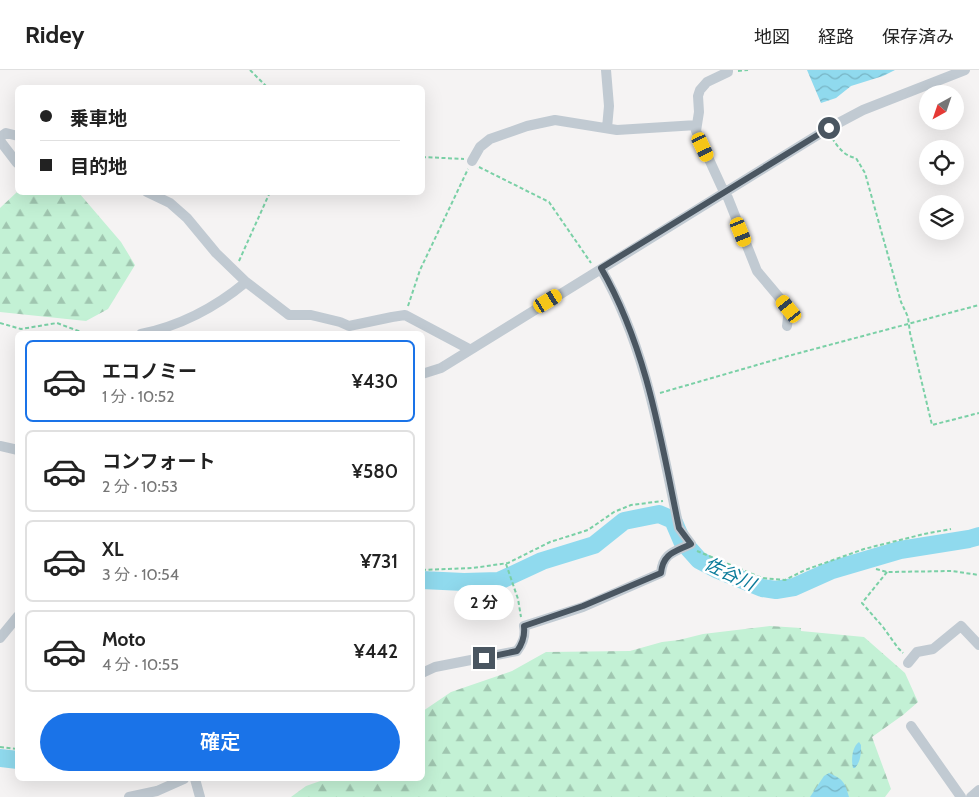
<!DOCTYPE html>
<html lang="ja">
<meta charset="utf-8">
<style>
body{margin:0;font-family:Cabin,"Noto Sans JP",sans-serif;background:#f6f6f6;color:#222;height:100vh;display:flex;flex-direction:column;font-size:19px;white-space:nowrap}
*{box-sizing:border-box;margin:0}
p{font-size:16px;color:#767676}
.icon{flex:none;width:28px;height:28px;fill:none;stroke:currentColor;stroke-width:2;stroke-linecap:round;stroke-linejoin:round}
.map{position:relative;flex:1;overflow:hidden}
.drawer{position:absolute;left:15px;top:261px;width:410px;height:450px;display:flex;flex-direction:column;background:#fff;border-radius:8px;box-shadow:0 5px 20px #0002}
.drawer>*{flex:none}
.hud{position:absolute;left:15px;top:15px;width:410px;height:110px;border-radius:8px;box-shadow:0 5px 20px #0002;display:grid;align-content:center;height:110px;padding:0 25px;background:#fff}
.needle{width:32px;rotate:220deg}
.buttons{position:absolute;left:919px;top:15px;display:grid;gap:10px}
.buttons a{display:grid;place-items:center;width:45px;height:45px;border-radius:50%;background:#fff;box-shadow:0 5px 20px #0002;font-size:25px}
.end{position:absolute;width:22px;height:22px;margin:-11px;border:6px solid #4a5661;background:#fff;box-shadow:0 0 0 2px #fff}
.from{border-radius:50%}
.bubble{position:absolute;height:35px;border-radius:18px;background:#fff;box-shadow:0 5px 20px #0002;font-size:16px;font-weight:600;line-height:35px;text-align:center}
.car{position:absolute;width:15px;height:30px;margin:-15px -8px;border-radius:6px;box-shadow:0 0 4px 1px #0007;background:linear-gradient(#f5c518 24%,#345 0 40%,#f5c518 0 76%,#345 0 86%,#f5c518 0)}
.hud b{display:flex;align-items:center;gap:18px;height:48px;font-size:19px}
.hud b+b{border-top:1px solid #e0e0e0}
.hud i{width:12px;height:12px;background:#222}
ul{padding:9px 0 0;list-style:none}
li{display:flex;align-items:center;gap:15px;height:82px;margin:0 10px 8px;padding:0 15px;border:2px solid #e0e0e0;border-radius:8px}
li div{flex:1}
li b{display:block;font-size:19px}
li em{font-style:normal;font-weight:600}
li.active{border-color:#1a73e8}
li>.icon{width:45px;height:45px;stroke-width:1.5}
.primary-button{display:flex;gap:10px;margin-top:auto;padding:10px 25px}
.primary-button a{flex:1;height:58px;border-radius:30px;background:#1a73e8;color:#fff;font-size:20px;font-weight:600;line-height:58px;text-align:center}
header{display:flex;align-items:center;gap:30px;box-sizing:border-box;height:70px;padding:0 25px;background:#fff;border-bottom:1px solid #e0e0e0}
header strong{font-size:24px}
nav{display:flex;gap:28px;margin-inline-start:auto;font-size:18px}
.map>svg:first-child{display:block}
.forest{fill:url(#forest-firs)}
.water{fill:url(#water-waves)}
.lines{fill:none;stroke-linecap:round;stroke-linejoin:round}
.river{stroke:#90daee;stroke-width:18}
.path{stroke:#7ad0a6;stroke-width:2;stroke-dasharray:4 2.5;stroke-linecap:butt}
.minor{stroke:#c1cad2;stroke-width:10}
.route{stroke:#4a5661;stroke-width:6}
.labels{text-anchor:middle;stroke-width:5;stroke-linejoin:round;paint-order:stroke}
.water-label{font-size:18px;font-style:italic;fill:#0c7c9b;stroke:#fff}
</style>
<header>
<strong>Ridey</strong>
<nav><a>地図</a><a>経路</a><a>保存済み</a></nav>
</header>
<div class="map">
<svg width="979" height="727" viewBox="0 0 979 727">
<defs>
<pattern id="forest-firs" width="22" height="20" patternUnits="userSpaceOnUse" patternTransform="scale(1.25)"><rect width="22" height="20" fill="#c3f1d5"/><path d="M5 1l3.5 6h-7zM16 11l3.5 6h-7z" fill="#a0c6b0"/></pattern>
<pattern id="water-waves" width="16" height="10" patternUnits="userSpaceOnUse" patternTransform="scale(1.25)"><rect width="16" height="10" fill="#90daee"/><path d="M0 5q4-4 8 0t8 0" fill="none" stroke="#78b4c4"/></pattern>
</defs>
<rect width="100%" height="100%" fill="#f5f3f3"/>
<path class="forest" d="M 17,122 L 79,123 L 121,172 L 135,195 L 108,239 L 86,251 L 0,242 L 0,138 Z
M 770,556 L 801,558 L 801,561 L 864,567 L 905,603 L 918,632 L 903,645 L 872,667 L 891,719 L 885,727 L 291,727 L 306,716 L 326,709 L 422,709 L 423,641 L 451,622 L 512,601 L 546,582 L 630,581 L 662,572 L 679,570 L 703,564 Z"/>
<path class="water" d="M 807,0 L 895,0 L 883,6 L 851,16 L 836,28 L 821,33 Z
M 859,672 L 861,675 C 861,683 861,691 855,698 L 853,698 C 851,690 852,677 859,672 Z
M 829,703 C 843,709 845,712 849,727 L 810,727 L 824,706 Z"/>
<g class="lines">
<path class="river" d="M 422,510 L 464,512 L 499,511 L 542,491 L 594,475 L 624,451 L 659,444 L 673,450 L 682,471 L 699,490 L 718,500 L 762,518 L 776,520 L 794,517 L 832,500 L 900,480 L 969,469 L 979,466
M 0,688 L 18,690"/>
<path class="path" d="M 250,0 L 268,18
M 738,1 L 748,0
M 832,68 C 838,77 844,86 856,88 L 865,103 L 901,232 L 908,247 L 910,263 L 932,355 L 979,343
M 422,87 L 464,89
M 479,97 L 549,132 L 591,193
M 239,191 L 270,122
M 408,236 L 420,200 L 468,99
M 0,253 L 21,259 L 57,253 L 84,263 L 93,264
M 660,323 L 788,286 L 979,235
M 697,481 L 762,508 L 785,510 L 805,500 L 864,479 L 924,464 L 951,459
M 506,494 L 518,529 L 521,547
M 876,499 L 887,502 L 952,501 L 979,505
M 422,500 L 473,498 L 508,493 L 550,472 L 588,460 L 614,442 L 631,435 L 663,431
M 887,502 L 862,533 L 883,557 L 898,578 L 903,583
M 0,677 L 18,679"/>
<path class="minor" d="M 606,0 L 609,36 L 607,58
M 728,0 L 728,2 L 707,12 L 700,20 L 698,26 L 699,42 L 696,61 L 724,122 L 728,128 L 757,201 L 789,239 L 787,256
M 0,67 L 6,63 L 18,66
M 0,69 L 1,72 L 17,93
M 472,91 L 480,77 L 490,69 L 527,56 L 555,50 L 617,60 L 697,55
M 147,122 L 170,133 L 187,148 L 216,183 L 246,212 L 289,245 L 311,245 L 340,252 L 349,256 L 392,247 L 405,245 L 469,279
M 141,264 C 179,256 216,237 246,212
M 422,304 L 441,298 L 829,58 L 863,40 L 965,0
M 0,376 L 18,380
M 0,568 L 18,546
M 908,593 L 917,582 L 933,579 L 961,556 L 979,575
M 422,603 L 435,597 L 517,581 C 523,573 526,566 524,556 L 583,537 L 661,503 C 663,483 674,482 691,474 L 679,458 C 660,369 647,278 601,199
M 911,656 L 961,727
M 195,709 L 200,727
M 129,727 L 157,721 L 184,709
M 971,727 L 979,720"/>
</g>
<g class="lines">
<path class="route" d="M 484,588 L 517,581 C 523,573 525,566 524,556 L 583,536 L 661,503 C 663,483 675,482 691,474 L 679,458 C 661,370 647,278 601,198 L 829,58"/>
</g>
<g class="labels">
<g class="water-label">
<text transform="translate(730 504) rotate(25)" y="6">佐谷川</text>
</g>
</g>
</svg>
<div class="buttons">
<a><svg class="needle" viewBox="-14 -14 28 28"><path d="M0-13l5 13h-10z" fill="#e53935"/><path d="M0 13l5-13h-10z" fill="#767676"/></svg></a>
<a><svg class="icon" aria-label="locate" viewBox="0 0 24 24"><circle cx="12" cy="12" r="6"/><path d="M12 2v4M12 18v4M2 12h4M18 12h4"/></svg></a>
<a><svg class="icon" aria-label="layers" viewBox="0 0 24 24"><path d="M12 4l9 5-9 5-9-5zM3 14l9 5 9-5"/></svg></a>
</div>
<i class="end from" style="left:829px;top:58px"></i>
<i class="end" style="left:484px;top:588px"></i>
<div class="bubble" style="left:454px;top:515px;width:60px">2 分</div>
<i class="car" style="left:703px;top:77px;rotate:155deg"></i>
<i class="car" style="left:741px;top:162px;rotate:158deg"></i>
<i class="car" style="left:548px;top:231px;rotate:59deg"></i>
<i class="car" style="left:789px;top:239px;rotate:321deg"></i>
<div class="hud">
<b><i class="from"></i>乗車地</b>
<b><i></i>目的地</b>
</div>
<section class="drawer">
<ul>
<li class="active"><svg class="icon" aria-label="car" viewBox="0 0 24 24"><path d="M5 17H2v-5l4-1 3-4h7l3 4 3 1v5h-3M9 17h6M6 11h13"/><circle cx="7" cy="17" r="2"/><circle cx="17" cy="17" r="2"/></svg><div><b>エコノミー</b><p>1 分 · 10:52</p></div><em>¥430</em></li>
<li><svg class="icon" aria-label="car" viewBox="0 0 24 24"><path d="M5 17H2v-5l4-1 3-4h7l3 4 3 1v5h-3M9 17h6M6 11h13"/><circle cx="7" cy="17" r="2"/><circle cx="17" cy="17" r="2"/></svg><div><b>コンフォート</b><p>2 分 · 10:53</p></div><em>¥580</em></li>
<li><svg class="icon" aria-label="car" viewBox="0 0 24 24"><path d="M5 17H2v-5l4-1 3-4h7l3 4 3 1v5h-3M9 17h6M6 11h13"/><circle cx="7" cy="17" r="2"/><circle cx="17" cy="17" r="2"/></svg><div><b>XL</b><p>3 分 · 10:54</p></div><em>¥731</em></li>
<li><svg class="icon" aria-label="car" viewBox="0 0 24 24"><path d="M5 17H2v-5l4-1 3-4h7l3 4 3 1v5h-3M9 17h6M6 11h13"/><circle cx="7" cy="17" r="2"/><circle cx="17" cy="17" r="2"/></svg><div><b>Moto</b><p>4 分 · 10:55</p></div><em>¥442</em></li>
</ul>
<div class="primary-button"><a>確定</a></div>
</section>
</div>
